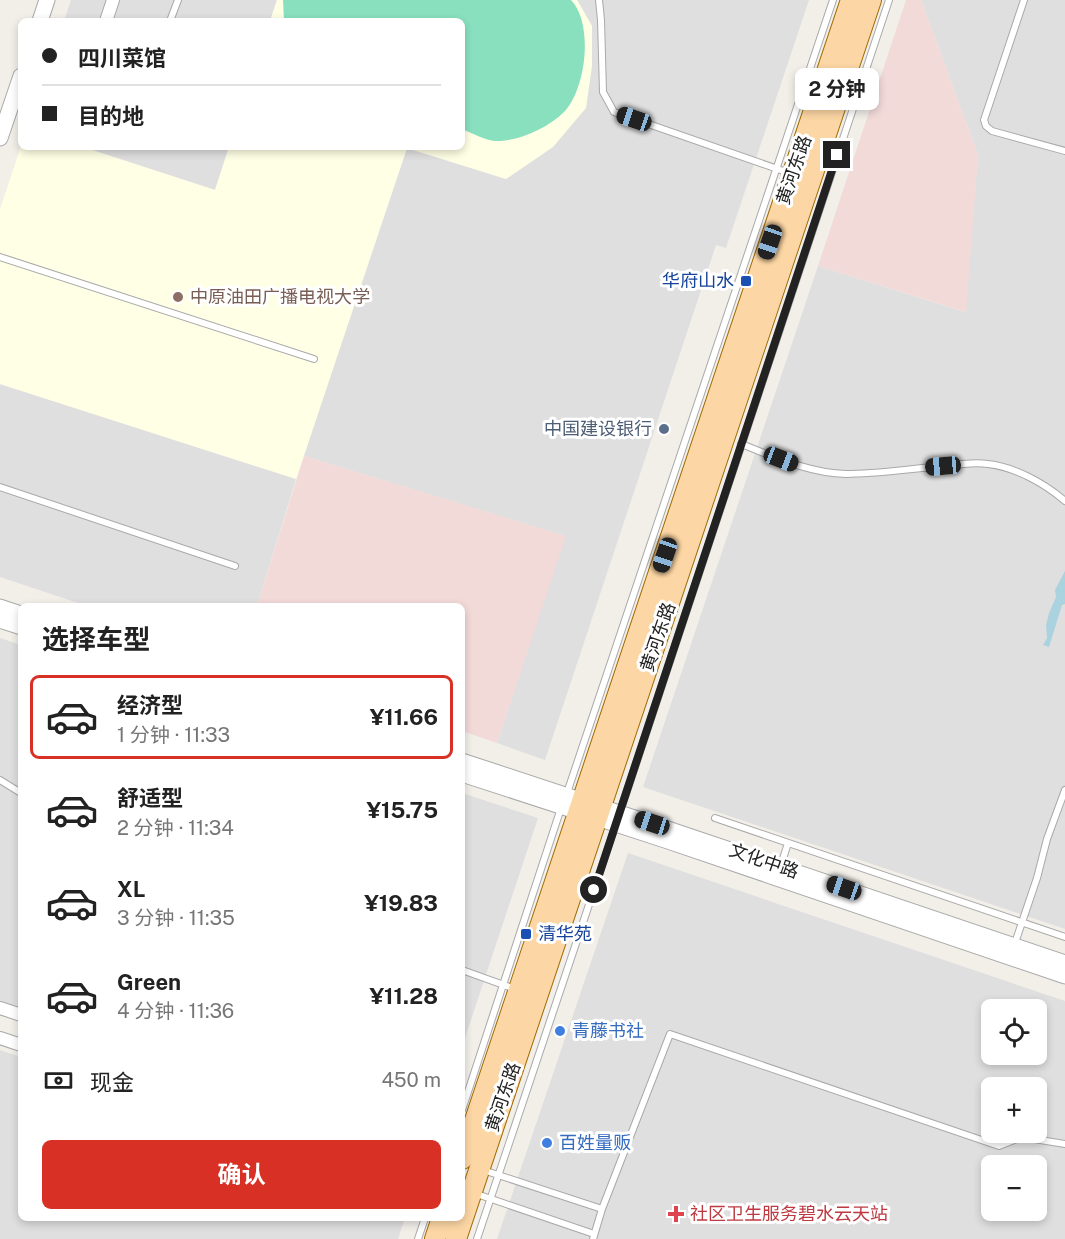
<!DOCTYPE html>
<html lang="zh">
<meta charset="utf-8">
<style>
body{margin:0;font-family:"Public Sans","Noto Sans SC",sans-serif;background:#f6f6f6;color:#222;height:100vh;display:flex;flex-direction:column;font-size:22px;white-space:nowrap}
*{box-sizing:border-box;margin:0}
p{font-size:20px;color:#767676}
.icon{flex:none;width:33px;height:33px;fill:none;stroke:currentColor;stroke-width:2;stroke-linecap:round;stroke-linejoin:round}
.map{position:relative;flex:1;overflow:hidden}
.panel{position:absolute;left:18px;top:603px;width:447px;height:618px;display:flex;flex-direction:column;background:#fff;border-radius:9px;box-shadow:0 3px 9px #0003}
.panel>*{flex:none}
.banner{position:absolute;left:18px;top:18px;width:447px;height:132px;border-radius:9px;box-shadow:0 3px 9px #0003;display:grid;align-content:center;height:132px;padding:0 24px;background:#fff}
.buttons{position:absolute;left:981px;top:999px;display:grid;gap:12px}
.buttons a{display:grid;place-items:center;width:66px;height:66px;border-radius:9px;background:#fff;box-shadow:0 3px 9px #0003;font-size:30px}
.end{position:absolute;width:27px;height:27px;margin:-14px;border:8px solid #222;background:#fff;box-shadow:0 0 0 3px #fff}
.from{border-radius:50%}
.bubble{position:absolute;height:42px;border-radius:9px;background:#fff;box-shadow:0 3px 9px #0003;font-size:20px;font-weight:700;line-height:42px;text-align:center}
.car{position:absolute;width:18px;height:36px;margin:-18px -9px;border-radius:8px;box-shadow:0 0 4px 2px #0007;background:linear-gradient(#222 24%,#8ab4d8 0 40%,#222 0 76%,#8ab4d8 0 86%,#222 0)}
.banner b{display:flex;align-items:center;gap:21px;height:57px;font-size:22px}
.banner b+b{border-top:2px solid #e0e0e0}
.banner i{width:15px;height:15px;background:#222}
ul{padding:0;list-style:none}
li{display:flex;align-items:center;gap:18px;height:84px;margin:0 12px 9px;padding:0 12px;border:3px solid transparent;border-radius:9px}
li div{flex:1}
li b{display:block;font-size:22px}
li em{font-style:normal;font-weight:700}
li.current{border-color:#d93025}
li>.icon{width:54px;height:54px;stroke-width:1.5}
h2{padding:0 24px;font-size:27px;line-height:72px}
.pay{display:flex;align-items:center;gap:15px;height:66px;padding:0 24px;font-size:22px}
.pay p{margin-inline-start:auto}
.action{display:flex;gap:12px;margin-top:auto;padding:12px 24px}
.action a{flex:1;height:69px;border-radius:9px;background:#d93025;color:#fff;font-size:24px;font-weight:700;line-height:69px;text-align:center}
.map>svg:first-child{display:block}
.residential{fill:#e0dfdf;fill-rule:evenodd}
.commercial{fill:#f2dad9}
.education{fill:#ffffe5}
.pitch{fill:#88e0be}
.water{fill:#aad3df}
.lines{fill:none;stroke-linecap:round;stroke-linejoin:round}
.service-casing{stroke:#a9a9a9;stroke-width:8}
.minor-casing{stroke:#a9a9a9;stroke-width:14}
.tertiary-casing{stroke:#a9a9a9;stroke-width:17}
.primary-casing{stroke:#a06b00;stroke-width:22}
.service{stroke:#fff;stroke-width:6}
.minor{stroke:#fff;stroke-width:12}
.tertiary{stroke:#fff;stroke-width:15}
.primary{stroke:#fcd6a4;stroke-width:20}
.route{stroke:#222;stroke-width:8}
.transit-dot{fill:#1a4fb4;stroke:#fff;stroke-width:2}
.education-dot{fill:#8d6e63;stroke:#fff;stroke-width:2}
.service-dot{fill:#5c6f8a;stroke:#fff;stroke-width:2}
.shop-dot{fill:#3f7fe0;stroke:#fff;stroke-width:2}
.health-dot{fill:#e0444e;stroke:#fff;stroke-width:2}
.labels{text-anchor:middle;stroke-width:6;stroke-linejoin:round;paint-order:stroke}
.street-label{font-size:18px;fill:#222;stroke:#fff}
.transit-label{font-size:18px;fill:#164399;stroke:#fff;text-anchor:end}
.education-label{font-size:18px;fill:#785e54;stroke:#fff;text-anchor:start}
.service-label{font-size:18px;fill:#4e5e75;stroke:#fff;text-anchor:end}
.shop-label{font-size:18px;fill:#366cbe;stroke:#fff;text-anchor:start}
.health-label{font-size:18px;fill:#be3a42;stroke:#fff;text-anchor:start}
</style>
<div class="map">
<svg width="1065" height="1239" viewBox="0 0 1065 1239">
<rect width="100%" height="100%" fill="#f2efe9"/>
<path class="residential" d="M 71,0 L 277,0 L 270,21 L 64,21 Z
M 577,0 L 809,0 L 726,248 L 716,245 L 545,760 L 497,743 L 565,536 L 304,456 L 407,148 L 506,179 L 592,26 Z
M 921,0 L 1065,0 L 1065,929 L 643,787 L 818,266 L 965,312 L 978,155 Z
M 83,147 L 229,147 L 215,190 Z
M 0,384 L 296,479 L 257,606 L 87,606 L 0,577 Z
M 0,638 L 21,645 L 21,1010 L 0,1003 Z
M 462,793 L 538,818 L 462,1047 Z
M 628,853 L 1065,1001 L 1065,1239 L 497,1239 ZM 992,1010 L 1036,1010 L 1036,1054 L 992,1054 ZM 992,1088 L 1036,1088 L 1036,1132 L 992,1132 ZM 992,1166 L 1036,1166 L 1036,1210 L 992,1210 Z
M 0,1050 L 21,1057 L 21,1218 L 405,1218 L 398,1239 L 0,1239 Z"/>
<path class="commercial" d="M 906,0 L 921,0 L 978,155 L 966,312 L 818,266 Z
M 304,456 L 566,536 L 497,743 L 462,731 L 462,606 L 257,606 Z"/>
<path class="education" d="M 277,0 L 577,0 L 592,26 L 592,66 L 586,108 L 553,147 L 506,179 L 407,148 L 296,479 L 0,384 L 0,209 L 21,146 L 83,147 L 215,190 L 229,147 L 462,147 L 462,21 L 270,21 Z"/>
<path class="pitch" d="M 283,0 L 571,0 C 594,24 586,89 564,112 C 548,128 519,141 497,141 C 486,141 472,133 462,129 L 462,21 L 284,21 Z"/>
<path class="water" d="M 1065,571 L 1065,604 L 1062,605 L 1049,647 L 1043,645 L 1047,638 L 1046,625 L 1049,613 L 1056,597 L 1055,590 Z"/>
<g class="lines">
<g class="service-casing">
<path id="service" d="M 599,0 L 601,20 L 603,92 L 614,112 L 789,173
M 1024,0 L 984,120 L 986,126 L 992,131 L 1065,151
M 170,21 L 178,0
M 0,257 L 314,359
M 741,444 C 775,457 809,473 846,474 C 879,474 914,468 947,466 C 960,464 974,462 988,464 C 1015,467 1044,483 1065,501
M 0,487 L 235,566
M 0,780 L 21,793
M 566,796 L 833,0
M 620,812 L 889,0
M 715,818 L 1065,937
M 781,865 L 788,843
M 1014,946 L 1037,878 L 1047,839 L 1065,790
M 462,970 L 515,989
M 462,1110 L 561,808
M 483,1170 L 602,1209
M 462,1189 L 594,1234
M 418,1239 L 425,1218
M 477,1239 L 616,824
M 593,1239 L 602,1209 L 670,1034 L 999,1146 L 1022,1137 L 1065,1144"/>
</g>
<g class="minor-casing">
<path id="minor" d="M 106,21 L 113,0
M 0,1008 L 21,1015
M 0,1038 L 21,1045"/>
</g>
<g class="tertiary-casing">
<path id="tertiary" d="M 40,21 L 47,0
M 0,138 L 21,76
M 0,607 L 21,614
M 0,620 L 21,627
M 462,761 L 668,829 L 1065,963
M 462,774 L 665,840 L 1065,976"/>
</g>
<g class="primary-casing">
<path id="primary" d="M 462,1159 L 851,0
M 435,1239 L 442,1218
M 456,1239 L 871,0"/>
</g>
<use href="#service" class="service"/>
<use href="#minor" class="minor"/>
<use href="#tertiary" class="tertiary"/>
<use href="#primary" class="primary"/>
</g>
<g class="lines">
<path class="route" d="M 594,890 L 837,155"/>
</g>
<g class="transit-dot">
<rect x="740" y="275" width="12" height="12" rx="3"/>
<rect x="520" y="928" width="12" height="12" rx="3"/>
</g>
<circle class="education-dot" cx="178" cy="297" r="6"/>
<circle class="service-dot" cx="664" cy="429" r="6"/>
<g class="shop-dot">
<circle cx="560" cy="1031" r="6"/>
<circle cx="547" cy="1143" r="6"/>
</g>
<path class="health-dot" d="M673 1205h6v6h6v6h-6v6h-6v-6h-6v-6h6z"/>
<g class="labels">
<g class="street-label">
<text transform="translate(794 170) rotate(-71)" y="6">黄河东路</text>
<text transform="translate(658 637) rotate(-71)" y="6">黄河东路</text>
<text transform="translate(764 861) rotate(19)" y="6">文化中路</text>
<text transform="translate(503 1097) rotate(-71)" y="6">黄河东路</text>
</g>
<g class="transit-label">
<text x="734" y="287">华府山水</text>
<text x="538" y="940" text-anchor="start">清华苑</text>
</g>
<g class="education-label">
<text x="190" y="303">中原油田广播电视大学</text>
</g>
<g class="service-label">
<text x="652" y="435">中国建设银行</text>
</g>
<g class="shop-label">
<text x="572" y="1037">青藤书社</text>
<text x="559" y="1149">百姓量贩</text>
</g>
<g class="health-label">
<text x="690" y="1220">社区卫生服务碧水云天站</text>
</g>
</g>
</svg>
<div class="buttons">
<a><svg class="icon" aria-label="locate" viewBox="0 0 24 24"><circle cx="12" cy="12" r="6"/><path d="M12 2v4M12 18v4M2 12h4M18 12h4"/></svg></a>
<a>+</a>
<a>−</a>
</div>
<i class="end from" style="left:594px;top:890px"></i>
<i class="end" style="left:837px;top:155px"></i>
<div class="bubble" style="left:795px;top:68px;width:84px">2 分钟</div>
<i class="car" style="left:634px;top:119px;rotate:289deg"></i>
<i class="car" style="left:770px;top:242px;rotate:199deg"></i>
<i class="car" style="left:781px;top:459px;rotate:111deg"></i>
<i class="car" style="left:943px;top:466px;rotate:265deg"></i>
<i class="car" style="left:665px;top:555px;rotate:199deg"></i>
<i class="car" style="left:652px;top:823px;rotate:288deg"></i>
<i class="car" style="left:844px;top:888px;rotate:289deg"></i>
<div class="banner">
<b><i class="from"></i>四川菜馆</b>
<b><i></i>目的地</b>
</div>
<section class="panel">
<h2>选择车型</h2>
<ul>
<li class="current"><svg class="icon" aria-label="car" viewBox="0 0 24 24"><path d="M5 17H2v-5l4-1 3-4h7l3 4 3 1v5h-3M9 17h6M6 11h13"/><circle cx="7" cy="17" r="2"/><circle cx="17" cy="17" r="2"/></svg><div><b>经济型</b><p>1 分钟 · 11:33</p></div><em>¥11.66</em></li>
<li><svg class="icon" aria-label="car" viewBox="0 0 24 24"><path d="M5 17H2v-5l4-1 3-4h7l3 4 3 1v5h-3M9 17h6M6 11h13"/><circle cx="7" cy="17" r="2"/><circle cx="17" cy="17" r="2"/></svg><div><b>舒适型</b><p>2 分钟 · 11:34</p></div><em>¥15.75</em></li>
<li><svg class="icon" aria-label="car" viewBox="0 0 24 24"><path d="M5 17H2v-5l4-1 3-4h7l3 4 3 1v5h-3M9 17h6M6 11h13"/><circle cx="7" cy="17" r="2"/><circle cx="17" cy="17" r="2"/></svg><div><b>XL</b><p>3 分钟 · 11:35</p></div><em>¥19.83</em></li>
<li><svg class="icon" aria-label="car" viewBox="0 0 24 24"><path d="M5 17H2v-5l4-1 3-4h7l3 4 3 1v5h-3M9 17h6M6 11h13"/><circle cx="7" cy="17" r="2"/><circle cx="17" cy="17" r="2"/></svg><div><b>Green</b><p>4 分钟 · 11:36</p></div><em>¥11.28</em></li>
</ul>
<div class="pay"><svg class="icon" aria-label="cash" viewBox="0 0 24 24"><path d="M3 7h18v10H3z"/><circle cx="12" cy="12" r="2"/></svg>现金<p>450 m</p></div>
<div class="action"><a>确认</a></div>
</section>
</div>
